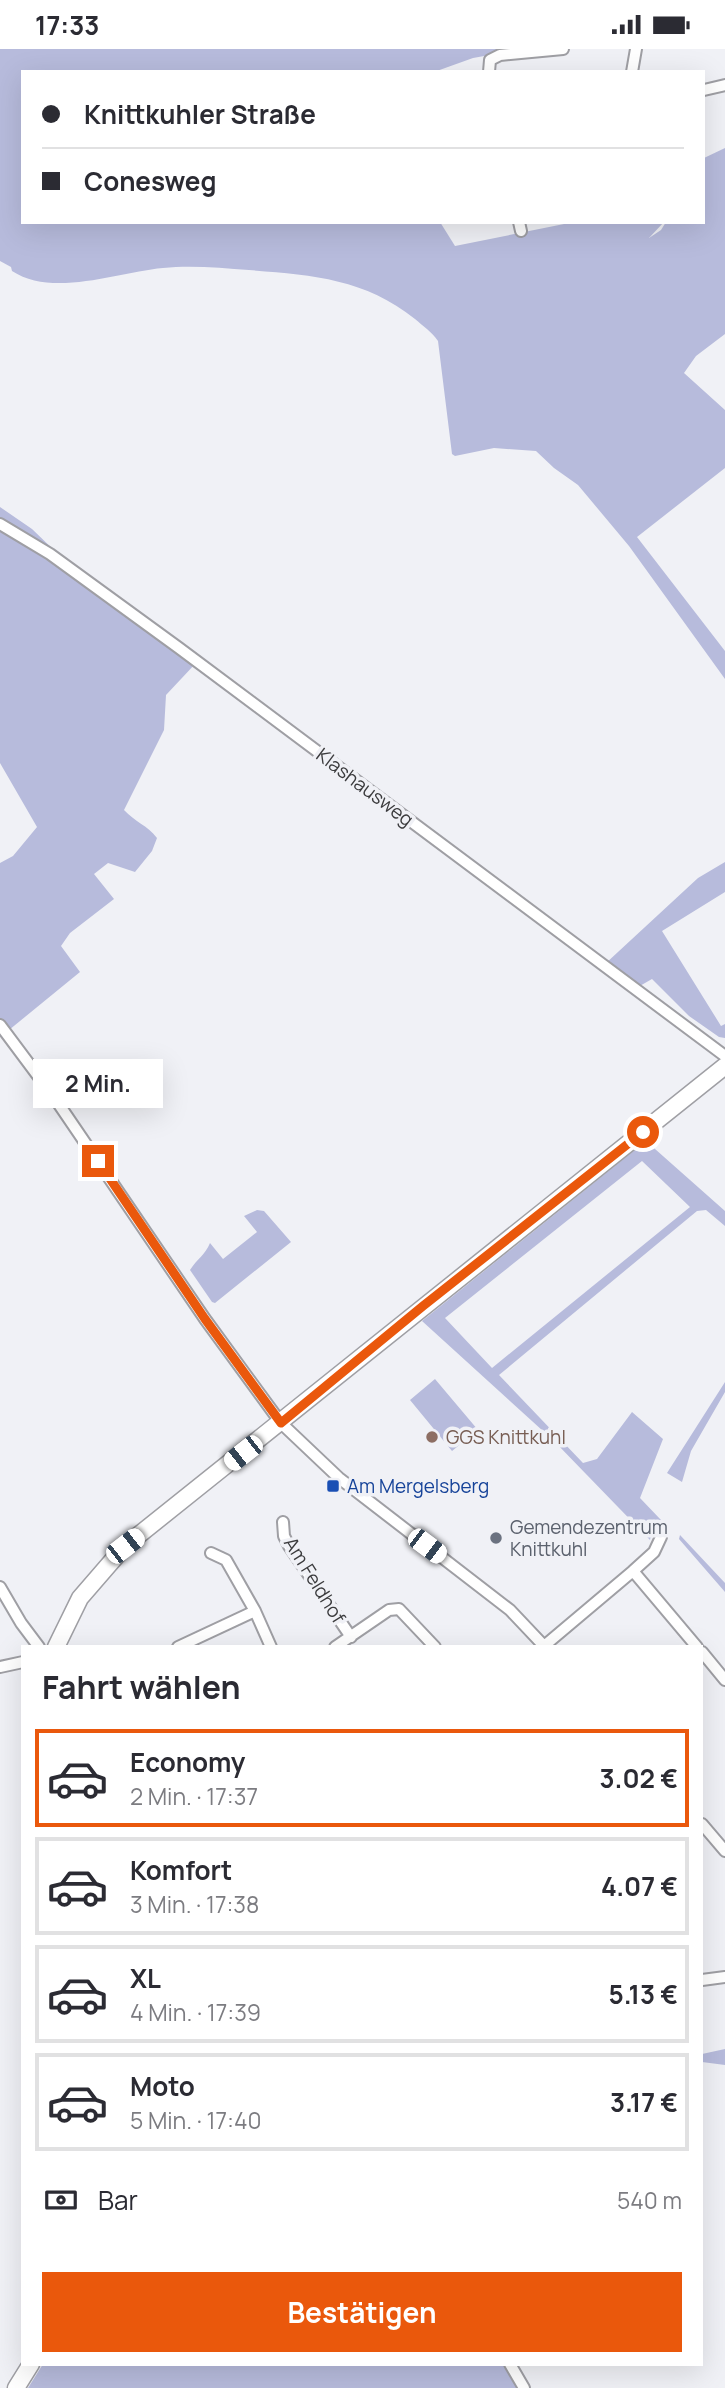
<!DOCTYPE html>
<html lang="de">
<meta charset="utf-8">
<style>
body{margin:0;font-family:Manrope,sans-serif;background:#f2f2f3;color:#2b2b33;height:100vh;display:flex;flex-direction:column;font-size:26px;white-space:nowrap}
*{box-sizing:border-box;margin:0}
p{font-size:23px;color:#7c7c81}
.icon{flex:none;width:38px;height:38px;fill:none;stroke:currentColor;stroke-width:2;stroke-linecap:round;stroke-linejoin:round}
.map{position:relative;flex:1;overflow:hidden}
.sheet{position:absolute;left:21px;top:1596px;width:682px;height:721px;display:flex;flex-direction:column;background:#fff;border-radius:0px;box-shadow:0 7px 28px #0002}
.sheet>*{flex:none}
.banner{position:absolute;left:21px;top:21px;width:684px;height:154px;border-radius:0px;box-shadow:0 7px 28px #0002;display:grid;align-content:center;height:154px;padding:0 21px;background:#fff}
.end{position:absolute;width:32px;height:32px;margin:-16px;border:9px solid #ea580c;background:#fff;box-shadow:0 0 0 4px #fff}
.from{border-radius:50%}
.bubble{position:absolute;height:49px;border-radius:0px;background:#fff;box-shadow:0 7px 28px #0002;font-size:23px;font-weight:700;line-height:49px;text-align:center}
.car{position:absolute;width:21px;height:42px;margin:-21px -10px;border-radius:9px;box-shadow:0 0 5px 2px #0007;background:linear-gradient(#fff 24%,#345 0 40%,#fff 0 76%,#345 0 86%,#fff 0)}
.banner b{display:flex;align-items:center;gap:24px;height:66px;font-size:26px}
.banner b+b{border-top:2px solid #e1e1e2}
.banner i{width:18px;height:18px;background:#2b2b33}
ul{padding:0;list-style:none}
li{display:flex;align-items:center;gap:21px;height:98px;margin:0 14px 10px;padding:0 7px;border:4px solid #e1e1e2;border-radius:0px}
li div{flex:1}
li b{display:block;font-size:26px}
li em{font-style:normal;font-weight:700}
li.current{border-color:#ea580c}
li>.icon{width:63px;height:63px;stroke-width:1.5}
h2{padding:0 21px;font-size:32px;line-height:84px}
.pay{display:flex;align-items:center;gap:18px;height:77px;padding:0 21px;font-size:26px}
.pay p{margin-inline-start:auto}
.primary-button{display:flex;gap:14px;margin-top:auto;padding:14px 21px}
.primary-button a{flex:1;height:80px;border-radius:0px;background:#ea580c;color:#fff;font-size:28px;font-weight:700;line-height:80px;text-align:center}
.status{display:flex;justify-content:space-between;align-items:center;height:49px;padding:0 35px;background:#fff;direction:ltr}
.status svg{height:19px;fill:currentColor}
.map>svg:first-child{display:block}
.green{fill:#b7bbdc;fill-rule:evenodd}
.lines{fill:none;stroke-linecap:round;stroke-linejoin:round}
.street-casing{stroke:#9f9fa4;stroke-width:14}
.secondary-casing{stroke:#9f9fa4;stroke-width:19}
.street{stroke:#fff;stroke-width:10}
.secondary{stroke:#fff;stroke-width:16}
.route{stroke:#ea580c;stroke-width:9}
.education-dot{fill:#8d6e63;stroke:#f0f1f6;stroke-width:2.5}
.transit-dot{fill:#1a4fb4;stroke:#f0f1f6;stroke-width:2.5}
.worship-dot{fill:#6b7280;stroke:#f0f1f6;stroke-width:2.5}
.labels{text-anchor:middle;stroke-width:7;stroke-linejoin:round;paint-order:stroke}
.street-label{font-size:19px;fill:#3b3b3d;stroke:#f0f1f6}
.education-label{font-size:19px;fill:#785e54;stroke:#f0f1f6;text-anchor:start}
.transit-label{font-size:19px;fill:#164399;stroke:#f0f1f6;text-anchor:start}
.worship-label{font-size:19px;fill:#5b616d;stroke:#f0f1f6;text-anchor:start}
</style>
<div class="status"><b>17:33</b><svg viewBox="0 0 49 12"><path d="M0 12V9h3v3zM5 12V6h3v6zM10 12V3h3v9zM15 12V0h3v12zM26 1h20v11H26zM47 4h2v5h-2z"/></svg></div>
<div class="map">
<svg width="725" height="2339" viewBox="0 0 725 2339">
<rect width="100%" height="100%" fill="#f0f1f6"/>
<path class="green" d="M 0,0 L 501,0 L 501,4 L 473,9 L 434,23 L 23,23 L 23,173 L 440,173 L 455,197 L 574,173 L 664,173 L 649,189 L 661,181 L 666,173 L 704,173 L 704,109 L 725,99 L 725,285 L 696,307 L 684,324 L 725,361 L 725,419 L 637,488 L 725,602 L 725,630 L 629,497 L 578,436 L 554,419 L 536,402 L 494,399 L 455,407 L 452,405 L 438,292 C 432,283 423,277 415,270 C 364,229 311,226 249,221 C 221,219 191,216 163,219 C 118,223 53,249 12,222 L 11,218 L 0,212 Z
M 0,458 L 32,480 L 59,506 L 0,474 Z
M 0,477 L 50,506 L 196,614 L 166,646 L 164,681 L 124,761 C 135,773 147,776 157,789 L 152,802 L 135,823 L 108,814 L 94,825 L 114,850 L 70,884 L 61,897 L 80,923 L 9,981 L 0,969 L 0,814 L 13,807 L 37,778 L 0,714 Z
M 725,813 L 725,843 L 662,882 L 721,977 L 725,975 L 725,989 L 719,988 L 689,967 L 652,930 L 638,938 L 605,915 L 698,829 Z
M 646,1092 L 725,1162 L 725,1177 L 706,1161 L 697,1162 L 499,1326 L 583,1414 L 597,1410 L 632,1363 L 663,1390 L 640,1449 L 661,1471 L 652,1481 L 650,1491 L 554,1392 L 422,1272 ZM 642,1112 L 690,1158 L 492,1319 L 445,1269 Z
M 257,1161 L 264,1162 L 291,1193 L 215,1254 L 212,1253 L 190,1221 C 197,1210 205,1206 210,1194 L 223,1210 L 257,1183 L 244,1167 Z
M 435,1330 L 478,1381 L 452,1402 L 410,1351 Z
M 725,1333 L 725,1343 L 691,1402 L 682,1433 L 667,1424 Z
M 680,1486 L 725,1534 L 725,1543 L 679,1490 Z
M 725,2000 L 725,2016 L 702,2013 L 702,2005 Z
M 43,2315 L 507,2315 L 522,2339 L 28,2339 Z"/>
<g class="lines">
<g class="street-casing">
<path id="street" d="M 489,23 L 490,11 L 500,6 L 563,0
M 632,23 L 636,0
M 704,41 L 725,36
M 519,173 L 521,182
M 0,475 L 50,505 L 179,599 L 725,1007
M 0,976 L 56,1051 L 205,1270 L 281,1374 L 339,1429 L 510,1561 L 545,1598
M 283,1473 L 284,1487 L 289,1497 L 351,1588
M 633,1522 L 654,1503 L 661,1488
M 0,1538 L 21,1574 L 39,1598
M 255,1562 L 271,1598
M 544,1597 L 633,1522 L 697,1598
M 178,1598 L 255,1562 L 226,1511 L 211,1504
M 335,1598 L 389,1561 L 399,1560 L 435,1598
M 702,1603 L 725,1631
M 0,1618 L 23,1613
M 702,1775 L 725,1802
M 702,1931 L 725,1928
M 510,2315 L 524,2339"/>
</g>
<g class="secondary-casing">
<path id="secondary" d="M 56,1598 L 80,1549 L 125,1497 L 725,1017
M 16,2339 L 31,2315"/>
</g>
<use href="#street" class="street"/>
<use href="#secondary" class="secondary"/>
</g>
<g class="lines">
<path class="route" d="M 98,1112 L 205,1270 L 281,1374 L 423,1257 L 643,1083"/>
</g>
<circle class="education-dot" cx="432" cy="1388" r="7"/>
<rect class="transit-dot" x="326" y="1430" width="14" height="14" rx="3.5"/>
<circle class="worship-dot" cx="496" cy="1489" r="7"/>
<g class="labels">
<g class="street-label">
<text transform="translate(365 738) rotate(37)" y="7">Klashausweg</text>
<text transform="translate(315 1531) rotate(58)" y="7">Am Feldhof</text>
</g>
<g class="education-label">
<text x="446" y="1395">GGS Knittkuhl</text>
</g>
<g class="transit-label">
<text x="347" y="1444">Am Mergelsberg</text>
</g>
<g class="worship-label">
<text x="510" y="1485">Gemendezentrum<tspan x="510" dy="22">Knittkuhl</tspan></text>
</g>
</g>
</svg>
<i class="end from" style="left:643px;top:1083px"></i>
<i class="end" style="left:98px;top:1112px"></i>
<div class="bubble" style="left:33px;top:1010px;width:130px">2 Min.</div>
<i class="car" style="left:243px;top:1404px;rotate:232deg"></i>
<i class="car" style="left:125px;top:1497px;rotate:52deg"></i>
<i class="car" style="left:427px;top:1497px;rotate:127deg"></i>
<div class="banner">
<b><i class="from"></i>Knittkuhler Straße</b>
<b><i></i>Conesweg</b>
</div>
<section class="sheet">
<h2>Fahrt wählen</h2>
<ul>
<li class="current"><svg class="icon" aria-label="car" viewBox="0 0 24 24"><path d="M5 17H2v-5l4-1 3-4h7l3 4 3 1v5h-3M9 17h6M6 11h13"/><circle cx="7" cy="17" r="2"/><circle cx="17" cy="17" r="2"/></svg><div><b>Economy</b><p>2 Min. · 17:37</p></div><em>3.02 €</em></li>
<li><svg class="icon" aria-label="car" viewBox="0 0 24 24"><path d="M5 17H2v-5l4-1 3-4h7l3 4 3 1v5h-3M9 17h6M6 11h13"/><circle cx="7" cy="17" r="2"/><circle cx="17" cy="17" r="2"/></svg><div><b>Komfort</b><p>3 Min. · 17:38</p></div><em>4.07 €</em></li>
<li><svg class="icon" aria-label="car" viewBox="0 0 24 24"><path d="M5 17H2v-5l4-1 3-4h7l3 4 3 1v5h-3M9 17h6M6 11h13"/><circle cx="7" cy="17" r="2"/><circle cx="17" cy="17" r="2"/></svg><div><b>XL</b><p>4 Min. · 17:39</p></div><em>5.13 €</em></li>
<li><svg class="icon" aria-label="car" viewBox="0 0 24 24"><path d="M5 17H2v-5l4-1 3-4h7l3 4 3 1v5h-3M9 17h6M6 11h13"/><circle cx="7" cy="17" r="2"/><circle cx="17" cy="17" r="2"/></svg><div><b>Moto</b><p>5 Min. · 17:40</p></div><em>3.17 €</em></li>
</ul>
<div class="pay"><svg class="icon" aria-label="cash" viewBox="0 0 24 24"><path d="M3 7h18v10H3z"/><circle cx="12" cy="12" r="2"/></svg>Bar<p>540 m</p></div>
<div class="primary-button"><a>Bestätigen</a></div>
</section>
</div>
